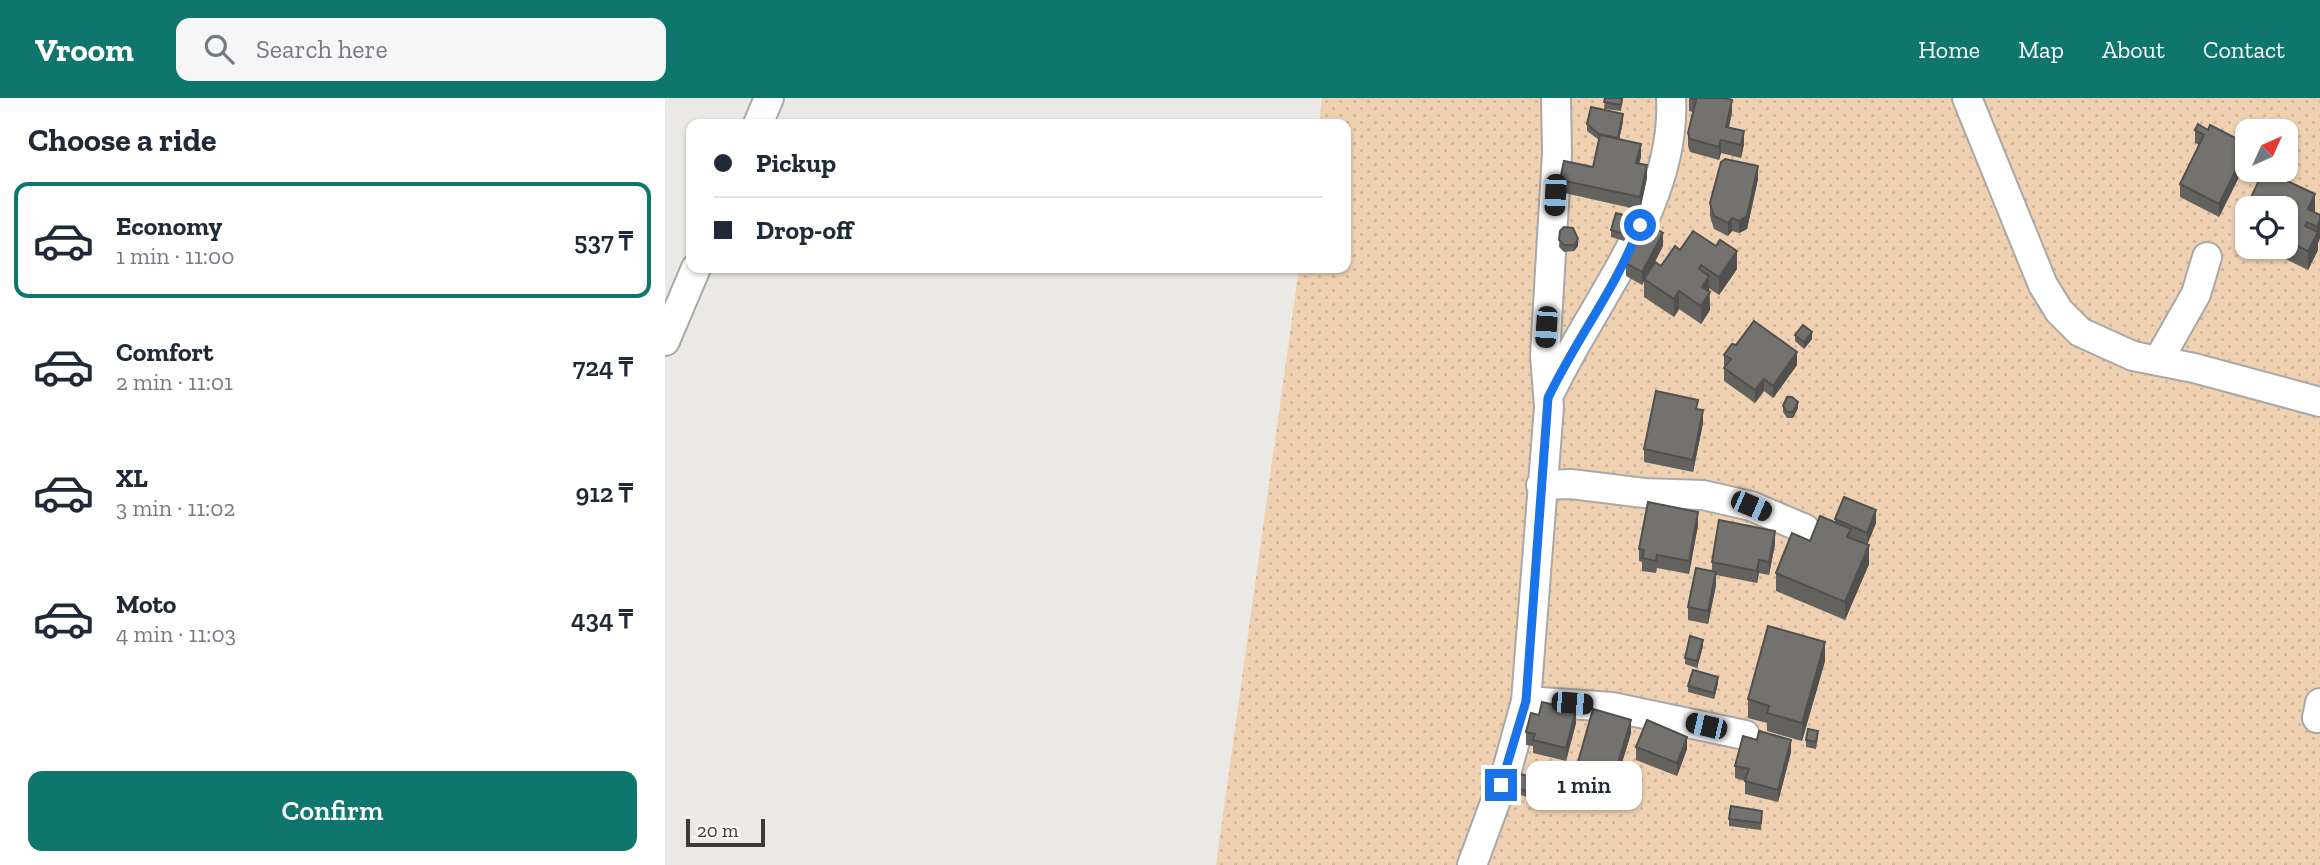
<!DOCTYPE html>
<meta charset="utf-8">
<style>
body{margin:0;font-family:"Zilla Slab",serif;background:#f6f6f7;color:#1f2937;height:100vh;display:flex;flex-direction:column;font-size:26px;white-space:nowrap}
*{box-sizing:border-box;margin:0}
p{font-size:23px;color:#747a83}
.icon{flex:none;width:38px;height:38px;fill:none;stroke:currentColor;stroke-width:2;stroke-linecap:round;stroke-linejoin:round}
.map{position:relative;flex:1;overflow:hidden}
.sheet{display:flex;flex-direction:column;background:#fff;width:665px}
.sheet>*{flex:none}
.top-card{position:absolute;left:21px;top:21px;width:665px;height:154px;border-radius:14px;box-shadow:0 2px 5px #0004;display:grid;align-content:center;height:154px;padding:0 28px;background:#fff}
.needle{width:46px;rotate:45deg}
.tools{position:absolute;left:1570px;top:21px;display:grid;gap:14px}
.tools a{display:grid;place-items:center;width:63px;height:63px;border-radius:14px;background:#fff;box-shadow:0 2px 5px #0004;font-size:35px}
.scale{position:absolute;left:21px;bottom:18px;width:79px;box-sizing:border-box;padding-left:7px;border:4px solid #3c3b3a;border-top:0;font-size:19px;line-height:24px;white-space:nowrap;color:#3c3b3a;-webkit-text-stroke:5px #f9f6f3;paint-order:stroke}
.end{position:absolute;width:32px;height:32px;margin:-16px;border:9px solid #1a73e8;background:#fff;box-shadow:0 0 0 4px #fff}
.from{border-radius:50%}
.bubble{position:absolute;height:49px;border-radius:14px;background:#fff;box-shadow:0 2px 5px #0004;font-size:23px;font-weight:600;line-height:49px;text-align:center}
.car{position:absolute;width:21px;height:42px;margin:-21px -10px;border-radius:9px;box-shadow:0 0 5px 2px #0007;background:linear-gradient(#222 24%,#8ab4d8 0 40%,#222 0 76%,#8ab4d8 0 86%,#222 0)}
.top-card b{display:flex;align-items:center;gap:24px;height:66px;font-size:26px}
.top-card b+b{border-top:2px solid #e0e1e3}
.top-card i{width:18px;height:18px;background:#1f2937}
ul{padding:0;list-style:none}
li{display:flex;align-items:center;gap:21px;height:116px;margin:0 14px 10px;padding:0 14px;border:4px solid transparent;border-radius:14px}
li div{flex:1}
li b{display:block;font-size:26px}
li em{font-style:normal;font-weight:600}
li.active{border-color:#0f766e}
li>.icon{width:63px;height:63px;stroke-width:1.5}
h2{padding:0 28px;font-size:32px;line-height:84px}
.cta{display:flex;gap:14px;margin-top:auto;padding:14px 28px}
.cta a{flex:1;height:80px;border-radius:14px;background:#0f766e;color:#fff;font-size:28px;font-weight:600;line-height:80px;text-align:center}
header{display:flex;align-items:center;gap:42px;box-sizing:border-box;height:98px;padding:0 35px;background:#0f766e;color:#fff}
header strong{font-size:33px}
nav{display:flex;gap:38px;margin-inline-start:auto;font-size:24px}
.search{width:490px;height:63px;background:#f6f6f7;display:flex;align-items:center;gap:18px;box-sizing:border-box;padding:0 24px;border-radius:14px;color:#747a83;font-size:26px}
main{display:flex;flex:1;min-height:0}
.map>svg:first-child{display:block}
.garden{fill:url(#garden-dots);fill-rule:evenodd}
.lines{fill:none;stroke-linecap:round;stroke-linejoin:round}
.minor-casing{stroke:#aaa8a5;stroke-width:32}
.minor{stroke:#fff;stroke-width:28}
.wall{fill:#64625f}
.shaded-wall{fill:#51504e}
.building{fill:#74726f;stroke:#51504e;stroke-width:2}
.route{stroke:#1a73e8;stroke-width:9}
</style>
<header>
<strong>Vroom</strong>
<div class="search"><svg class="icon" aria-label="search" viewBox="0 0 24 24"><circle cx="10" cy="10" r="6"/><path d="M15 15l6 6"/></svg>Search here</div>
<nav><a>Home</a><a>Map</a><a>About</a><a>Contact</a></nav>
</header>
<main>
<section class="sheet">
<h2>Choose a ride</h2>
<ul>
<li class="active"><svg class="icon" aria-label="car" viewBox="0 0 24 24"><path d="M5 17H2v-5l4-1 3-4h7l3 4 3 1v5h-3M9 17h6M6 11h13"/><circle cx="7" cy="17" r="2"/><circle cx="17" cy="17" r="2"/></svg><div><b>Economy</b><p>1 min · 11:00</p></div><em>537 ₸</em></li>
<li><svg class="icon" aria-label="car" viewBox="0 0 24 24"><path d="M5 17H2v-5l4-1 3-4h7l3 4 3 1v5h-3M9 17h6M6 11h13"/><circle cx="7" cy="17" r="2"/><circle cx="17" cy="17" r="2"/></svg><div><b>Comfort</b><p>2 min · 11:01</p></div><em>724 ₸</em></li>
<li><svg class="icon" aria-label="car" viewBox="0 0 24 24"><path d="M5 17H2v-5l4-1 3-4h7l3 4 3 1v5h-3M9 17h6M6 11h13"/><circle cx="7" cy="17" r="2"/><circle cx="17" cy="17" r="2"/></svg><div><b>XL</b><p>3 min · 11:02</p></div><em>912 ₸</em></li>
<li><svg class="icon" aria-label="car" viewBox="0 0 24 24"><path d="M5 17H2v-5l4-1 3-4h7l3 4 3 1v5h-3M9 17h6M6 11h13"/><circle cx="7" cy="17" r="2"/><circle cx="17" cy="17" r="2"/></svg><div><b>Moto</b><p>4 min · 11:03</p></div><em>434 ₸</em></li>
</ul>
<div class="cta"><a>Confirm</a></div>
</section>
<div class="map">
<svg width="1655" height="767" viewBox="0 0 1655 767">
<defs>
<pattern id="garden-dots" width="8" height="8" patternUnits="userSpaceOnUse" patternTransform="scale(1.75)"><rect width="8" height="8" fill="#efd1b1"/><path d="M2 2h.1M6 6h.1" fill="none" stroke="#ceb499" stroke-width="1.8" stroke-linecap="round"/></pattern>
</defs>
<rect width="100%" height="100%" fill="#ebe9e6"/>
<path class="garden" d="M 657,0 L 1655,0 L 1655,767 L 551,767 L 634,170 L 681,170 L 681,26 L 654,26 ZM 1582,33 L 1620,33 L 1620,72 L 1582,72 ZM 1582,110 L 1620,110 L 1620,149 L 1582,149 Z"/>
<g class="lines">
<g class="minor-casing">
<path id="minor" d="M 1302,0 L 1378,187 L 1394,213 L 1415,234 L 1468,258 L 1529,270 L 1655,304
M 93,26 L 104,0
M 0,243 L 31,170
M 1493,263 L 1531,196 L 1542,159
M 884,297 C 926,206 1012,107 1006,0
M 876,387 L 906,386 L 979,395 L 1038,397 L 1086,408 L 1140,431
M 861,603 L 947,609 L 1080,637
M 1652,620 L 1655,605
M 807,767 L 842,672 L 861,603 L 884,309 L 880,257 L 892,55 L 891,0"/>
</g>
<use href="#minor" class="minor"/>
</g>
<path class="wall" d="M 940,0 L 958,0 L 956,13 L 939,11 Z
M 1024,0 L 1067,14 L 1064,29 L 1079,46 L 1076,60 L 1056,55 L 1054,62 L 1025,54 L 1023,48 L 1023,35 L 1028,14 L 1024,13 Z
M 958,23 L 954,42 L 976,59 L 974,65 L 982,80 L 975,112 L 895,94 L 895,82 L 928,69 L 934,42 L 922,33 L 922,26 Z
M 1530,32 L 1543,32 L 1578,57 L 1578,71 L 1554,119 L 1515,99 L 1515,86 L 1534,47 L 1530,45 Z
M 1599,72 L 1650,96 L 1650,115 L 1655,117 L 1655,140 L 1653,145 L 1653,152 L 1643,172 L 1596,149 L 1620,149 L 1620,110 L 1582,110 L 1582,142 L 1576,139 L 1576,120 Z
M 1093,81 L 1082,131 L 1074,135 L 1067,133 L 1063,138 L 1049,131 L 1045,118 L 1045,105 Z
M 965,126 L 959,143 L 946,139 L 946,132 Z
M 895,133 L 913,148 L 909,153 L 899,154 L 894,149 Z
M 998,148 L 988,168 L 996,168 L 1015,152 L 1072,171 L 1054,197 L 1044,190 L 1045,212 L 1036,226 L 1014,211 L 1009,219 L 979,199 L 979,184 L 977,187 L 961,178 L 961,165 Z
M 1130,237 L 1147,241 L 1139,251 L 1130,243 Z
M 1059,257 L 1132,267 L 1108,300 L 1099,293 L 1090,305 L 1059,283 Z
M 1118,308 L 1133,310 L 1128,320 L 1122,320 L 1118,314 Z
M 1038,325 L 1028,374 L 979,364 L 979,351 Z
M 1170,421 L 1211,425 L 1202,447 L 1204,466 L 1180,522 L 1111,493 L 1111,475 L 1145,443 L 1170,425 Z
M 1033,427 L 1024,476 L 992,470 L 991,475 L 977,473 L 977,464 L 974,463 L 974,451 Z
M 1110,446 L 1104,477 L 1094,475 L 1092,485 L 1051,477 L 1051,487 L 1043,526 L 1023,522 L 1023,509 L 1047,473 L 1047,464 Z
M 1038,548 L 1032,570 L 1020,566 L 1020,560 Z
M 1160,563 L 1137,643 L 1102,633 L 1102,625 L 1083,620 L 1083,601 Z
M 1053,585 L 1049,601 L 1023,594 L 1023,588 Z
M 911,625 L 901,663 L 868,655 L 868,648 L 861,647 L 861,634 Z
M 966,635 L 950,688 L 913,677 L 913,664 Z
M 1153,639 L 1151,651 L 1141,649 L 1141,642 Z
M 971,649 L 1022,651 L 1012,678 L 971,662 Z
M 1126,654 L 1113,704 L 1080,696 L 1080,683 L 1070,680 L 1070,668 Z
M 863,678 L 874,682 L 868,701 L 846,694 L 846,688 Z
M 1097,719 L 1096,732 L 1064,728 L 1064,721 Z"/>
<path class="shaded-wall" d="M 1067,2 L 1067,14 L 1061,41 L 1061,29 Z
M 958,16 L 958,23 L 953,47 L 953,40 Z
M 1079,33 L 1079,46 L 1076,60 L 1076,47 Z
M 1056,42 L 1056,55 L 1054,62 L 1054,49 Z
M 1578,44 L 1578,57 L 1572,68 L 1572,55 Z
M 976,46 L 976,59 L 971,78 L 971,65 Z
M 1578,58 L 1578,71 L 1554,119 L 1554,106 Z
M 982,67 L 982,80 L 975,112 L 975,99 Z
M 1093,68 L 1093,81 L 1082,131 L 1074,135 L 1074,123 Z
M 1650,96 L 1650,115 L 1643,111 Z
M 965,119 L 965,126 L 959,143 L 959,136 Z
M 1067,120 L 1067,133 L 1063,138 L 1063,125 Z
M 1655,122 L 1655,140 L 1653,145 L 1653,152 L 1643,172 L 1643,153 L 1652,136 L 1652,129 Z
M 998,135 L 998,148 L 980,182 L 979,181 L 977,187 L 977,174 Z
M 913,141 L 913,148 L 909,153 L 909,147 Z
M 1072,153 L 1072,171 L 1054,197 L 1054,179 Z
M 1044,178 L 1045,212 L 1036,226 L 1037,189 Z
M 1014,193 L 1014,211 L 1009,219 L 1009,201 Z
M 1147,234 L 1147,241 L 1139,251 L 1139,244 Z
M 1132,254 L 1132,267 L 1108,300 L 1108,288 Z
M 1099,281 L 1099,293 L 1090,305 L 1090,292 Z
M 1133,304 L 1133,310 L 1128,320 L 1128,314 Z
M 1038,312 L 1038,325 L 1028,374 L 1028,362 Z
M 1211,412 L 1211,425 L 1202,447 L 1202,435 Z
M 1033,414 L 1033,427 L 1024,476 L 1024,463 Z
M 1110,433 L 1110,446 L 1104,477 L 1104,464 Z
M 1204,447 L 1204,466 L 1180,522 L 1180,504 Z
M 1094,462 L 1094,475 L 1092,485 L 1092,473 Z
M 1051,474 L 1051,487 L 1043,526 L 1043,513 Z
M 1038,542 L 1038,548 L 1032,570 L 1032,563 Z
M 1160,544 L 1160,563 L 1137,643 L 1137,625 Z
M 1053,579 L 1053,585 L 1049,601 L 1049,595 Z
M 911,612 L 911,625 L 901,663 L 901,650 Z
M 966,622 L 966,635 L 950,688 L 950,675 Z
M 1022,639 L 1022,651 L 1012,678 L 1012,665 Z
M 1126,642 L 1126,654 L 1113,704 L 1113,692 Z
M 874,676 L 874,682 L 868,701 L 868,695 Z"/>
<path class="building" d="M 940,0 L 957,0 L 956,7 L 939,4 Z
M 1025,0 L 1061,0 L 1067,2 L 1061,29 L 1079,33 L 1076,47 L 1056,42 L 1054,49 L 1025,41 L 1023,35 L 1031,2 Z
M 926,9 L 958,16 L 953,40 L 934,36 L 922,26 Z
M 1533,26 L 1543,32 L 1545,27 L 1578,44 L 1572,55 L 1578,58 L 1554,106 L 1515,86 L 1539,37 L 1530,32 Z
M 935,37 L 976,46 L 971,65 L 982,67 L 975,99 L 895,82 L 899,63 L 928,69 Z
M 1060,61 L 1093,68 L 1082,118 L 1074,123 L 1067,120 L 1063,125 L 1049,118 L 1045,105 L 1056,64 Z
M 1599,72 L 1650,96 L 1643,111 L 1655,117 L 1655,122 L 1652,129 L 1642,124 L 1640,128 L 1653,134 L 1643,153 L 1620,142 L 1620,110 L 1582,110 L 1582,124 L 1576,120 Z
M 951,115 L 965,119 L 959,136 L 946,132 Z
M 982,126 L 998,135 L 977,174 L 961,165 Z
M 899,129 L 908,130 L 913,141 L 909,147 L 899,147 L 894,142 L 895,133 Z
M 1028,133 L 1051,148 L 1055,142 L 1072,153 L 1054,179 L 1036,167 L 1034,171 L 1044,178 L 1037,189 L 1045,194 L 1036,208 L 1014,193 L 1009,201 L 979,181 L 990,164 L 996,168 L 1010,148 L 1015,152 Z
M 1089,223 L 1132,254 L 1108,288 L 1099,281 L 1090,292 L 1059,270 L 1066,261 L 1059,257 L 1067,246 L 1071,247 Z
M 1138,227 L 1147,234 L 1139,244 L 1130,237 Z
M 991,293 L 1033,302 L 1031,311 L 1038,312 L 1028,362 L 979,351 Z
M 1122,299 L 1127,299 L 1133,304 L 1128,314 L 1122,314 L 1118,308 Z
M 1179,399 L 1211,412 L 1202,435 L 1170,421 Z
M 983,404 L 1033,414 L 1024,463 L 992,457 L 991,463 L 977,460 L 979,452 L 974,451 Z
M 1155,418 L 1186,431 L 1182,439 L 1204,447 L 1180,504 L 1111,475 L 1127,435 L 1145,443 Z
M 1054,422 L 1110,433 L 1104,464 L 1094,462 L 1092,473 L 1047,464 Z
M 1031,470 L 1051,474 L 1043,513 L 1023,509 Z
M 1103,528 L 1160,544 L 1137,625 L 1102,615 L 1104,608 L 1083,601 Z
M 1025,538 L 1038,542 L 1032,563 L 1020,560 Z
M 1028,572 L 1053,579 L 1049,595 L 1023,588 Z
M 877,604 L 911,612 L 901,650 L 868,642 L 870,636 L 861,634 L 866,615 L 874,617 Z
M 928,611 L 966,622 L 950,675 L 913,664 Z
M 982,622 L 1022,639 L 1012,665 L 971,649 Z
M 1143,631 L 1153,633 L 1151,644 L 1141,642 Z
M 1094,633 L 1126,642 L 1113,692 L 1080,683 L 1084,671 L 1070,668 L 1078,638 L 1092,642 Z
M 865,673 L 874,676 L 868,695 L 846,688 L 851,675 L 863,678 Z
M 1066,708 L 1097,713 L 1096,725 L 1064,721 Z"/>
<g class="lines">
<path class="route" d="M 836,687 L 861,603 L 883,300 C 911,241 952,189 975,127"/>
</g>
</svg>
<div class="tools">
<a><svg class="needle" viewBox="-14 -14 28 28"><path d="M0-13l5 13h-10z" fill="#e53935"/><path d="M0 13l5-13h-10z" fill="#747a83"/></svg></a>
<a><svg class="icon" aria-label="locate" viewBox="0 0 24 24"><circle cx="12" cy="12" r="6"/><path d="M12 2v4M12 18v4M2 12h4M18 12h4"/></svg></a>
</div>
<div class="scale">20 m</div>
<i class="end from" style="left:975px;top:127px"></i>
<i class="end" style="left:836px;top:687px"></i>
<div class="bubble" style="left:861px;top:663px;width:116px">1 min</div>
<i class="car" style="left:890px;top:97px;rotate:183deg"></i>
<i class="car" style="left:881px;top:229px;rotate:184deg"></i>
<i class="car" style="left:1086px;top:408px;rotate:113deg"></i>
<i class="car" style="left:907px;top:605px;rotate:95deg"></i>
<i class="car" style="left:1041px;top:628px;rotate:283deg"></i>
<div class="top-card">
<b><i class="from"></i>Pickup</b>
<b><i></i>Drop-off</b>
</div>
</div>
</main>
